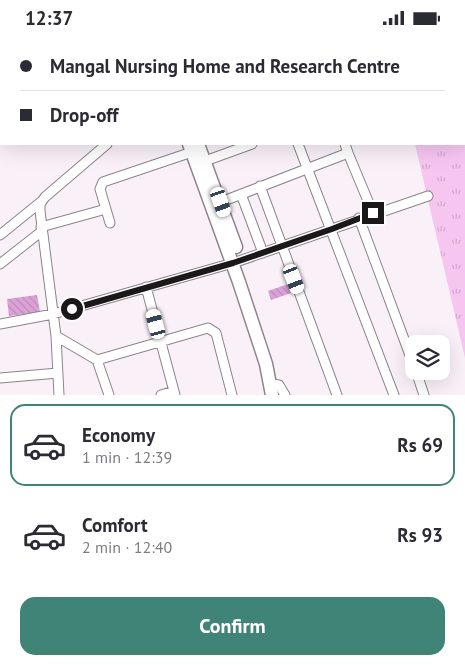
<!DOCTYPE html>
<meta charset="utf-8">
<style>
body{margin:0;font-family:"PT Sans",sans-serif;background:#f7f7f7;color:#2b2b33;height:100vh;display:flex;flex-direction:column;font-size:19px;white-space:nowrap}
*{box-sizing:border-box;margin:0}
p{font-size:16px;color:#7c7c81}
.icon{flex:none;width:28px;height:28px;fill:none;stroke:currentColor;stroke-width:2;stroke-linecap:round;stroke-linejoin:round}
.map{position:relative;height:360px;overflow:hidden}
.panel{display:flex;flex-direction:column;background:#fff;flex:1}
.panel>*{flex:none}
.top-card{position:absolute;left:0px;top:0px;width:465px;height:110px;box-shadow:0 5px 20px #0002;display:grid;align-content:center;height:110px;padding:0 20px;background:#fff}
.tools{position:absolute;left:405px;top:300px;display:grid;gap:10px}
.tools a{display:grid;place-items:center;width:45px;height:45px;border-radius:10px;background:#fff;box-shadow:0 5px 20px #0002;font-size:25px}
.end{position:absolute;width:22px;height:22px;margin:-11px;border:6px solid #1b181a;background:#fff;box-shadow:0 0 0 2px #fff}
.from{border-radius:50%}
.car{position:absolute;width:15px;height:30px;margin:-15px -8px;border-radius:6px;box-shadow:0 0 4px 1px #0007;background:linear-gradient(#fff 24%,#345 0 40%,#fff 0 76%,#345 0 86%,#fff 0)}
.top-card b{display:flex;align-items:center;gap:18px;height:48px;font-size:19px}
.top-card b+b{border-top:1px solid #e1e1e2}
.top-card i{width:12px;height:12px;background:#2b2b33}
ul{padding:9px 0 0;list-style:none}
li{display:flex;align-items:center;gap:15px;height:82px;margin:0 10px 8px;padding:0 10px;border:2px solid transparent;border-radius:15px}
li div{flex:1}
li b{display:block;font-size:19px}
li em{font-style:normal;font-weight:700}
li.on{border-color:#408477}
li>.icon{width:45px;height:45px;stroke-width:1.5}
.cta{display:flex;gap:10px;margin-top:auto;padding:10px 20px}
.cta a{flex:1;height:58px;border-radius:15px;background:#408477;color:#fff;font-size:20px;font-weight:700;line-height:58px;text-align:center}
.status{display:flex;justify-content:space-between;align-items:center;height:35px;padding:0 25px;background:#fff;direction:ltr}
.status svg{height:14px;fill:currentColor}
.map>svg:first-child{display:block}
.grass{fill:url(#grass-tufts)}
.building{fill:url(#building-back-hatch)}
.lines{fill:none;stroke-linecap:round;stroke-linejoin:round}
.street-casing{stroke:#8d848c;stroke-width:11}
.secondary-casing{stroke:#8d848c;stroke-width:15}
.street{stroke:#fff;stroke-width:9}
.secondary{stroke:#fff;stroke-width:12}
.route{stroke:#1b181a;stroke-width:6}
</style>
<div class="status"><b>12:37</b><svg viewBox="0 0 49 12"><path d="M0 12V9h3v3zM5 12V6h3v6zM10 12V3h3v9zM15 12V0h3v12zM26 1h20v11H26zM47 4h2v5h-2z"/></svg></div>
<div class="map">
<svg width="465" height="360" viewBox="0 0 465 360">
<defs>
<pattern id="grass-tufts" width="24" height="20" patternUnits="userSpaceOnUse" patternTransform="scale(1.25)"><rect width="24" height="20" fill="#f6c6f1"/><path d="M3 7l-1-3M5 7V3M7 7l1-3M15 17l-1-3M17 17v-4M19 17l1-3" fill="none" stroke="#d2a9ce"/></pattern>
<pattern id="building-back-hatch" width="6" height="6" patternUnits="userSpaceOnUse" patternTransform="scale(1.25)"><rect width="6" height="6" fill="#dca2d7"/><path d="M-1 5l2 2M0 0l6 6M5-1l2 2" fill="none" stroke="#bc8bb8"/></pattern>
</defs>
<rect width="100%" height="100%" fill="#f9f0f8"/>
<path class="grass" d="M 427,0 L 465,0 L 465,323 L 415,109 L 464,109 L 464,1 Z"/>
<path class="building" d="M 288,249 L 291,258 L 271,265 L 268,256 Z
M 37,260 L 40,277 L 9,281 L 7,264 Z"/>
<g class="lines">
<g class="street-casing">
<path id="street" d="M 291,0 L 291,1
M 300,0 L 306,1
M 196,1 L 198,0
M 298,109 L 394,360
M 348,118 L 373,178
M 205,126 L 252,109
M 260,151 L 337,360
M 241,159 L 263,218
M 221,167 L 348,118 L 345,109
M 359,183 L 414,331
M 110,188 L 100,154 L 103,147 L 192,117
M 41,192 L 106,174
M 0,200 L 42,166
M 0,229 L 42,196
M 146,252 L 175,360
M 0,289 L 53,279 L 233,228 L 428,161
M 56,301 L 97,325 L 109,360
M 97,325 L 208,293 L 216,298 L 232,360
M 416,336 L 424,360
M 0,343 L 58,338
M 271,349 L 279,350 L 285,360
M 59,360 L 56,301 L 40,176 L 40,169 L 45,162 L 107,109
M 161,360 L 174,356"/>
</g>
<g class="secondary-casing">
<path id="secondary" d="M 149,0 L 150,1
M 159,0 L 159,1
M 189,109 L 239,247 L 266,329 L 272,360
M 198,109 L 236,212"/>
</g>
<use href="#street" class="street"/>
<use href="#secondary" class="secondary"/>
</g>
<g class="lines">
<path class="route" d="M 72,274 L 233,228 L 332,194 L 373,178"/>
</g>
</svg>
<div class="tools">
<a><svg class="icon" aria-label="layers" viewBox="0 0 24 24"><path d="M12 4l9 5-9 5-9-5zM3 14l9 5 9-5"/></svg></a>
</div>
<i class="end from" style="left:72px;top:274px"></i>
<i class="end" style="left:373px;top:178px"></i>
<i class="car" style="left:221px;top:167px;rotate:161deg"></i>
<i class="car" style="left:294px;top:244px;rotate:159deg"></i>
<i class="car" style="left:156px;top:289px;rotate:345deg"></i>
<div class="top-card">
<b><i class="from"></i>Mangal Nursing Home and Research Centre</b>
<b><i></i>Drop-off</b>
</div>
</div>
<section class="panel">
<ul>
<li class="on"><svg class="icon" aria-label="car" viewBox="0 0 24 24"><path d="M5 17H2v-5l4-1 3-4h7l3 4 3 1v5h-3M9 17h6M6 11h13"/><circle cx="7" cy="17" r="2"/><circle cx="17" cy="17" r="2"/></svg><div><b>Economy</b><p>1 min · 12:39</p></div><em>Rs 69</em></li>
<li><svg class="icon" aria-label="car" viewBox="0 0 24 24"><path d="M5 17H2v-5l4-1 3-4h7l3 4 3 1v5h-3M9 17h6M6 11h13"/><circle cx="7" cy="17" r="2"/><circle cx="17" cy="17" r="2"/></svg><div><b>Comfort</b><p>2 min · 12:40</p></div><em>Rs 93</em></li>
</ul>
<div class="cta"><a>Confirm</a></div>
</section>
